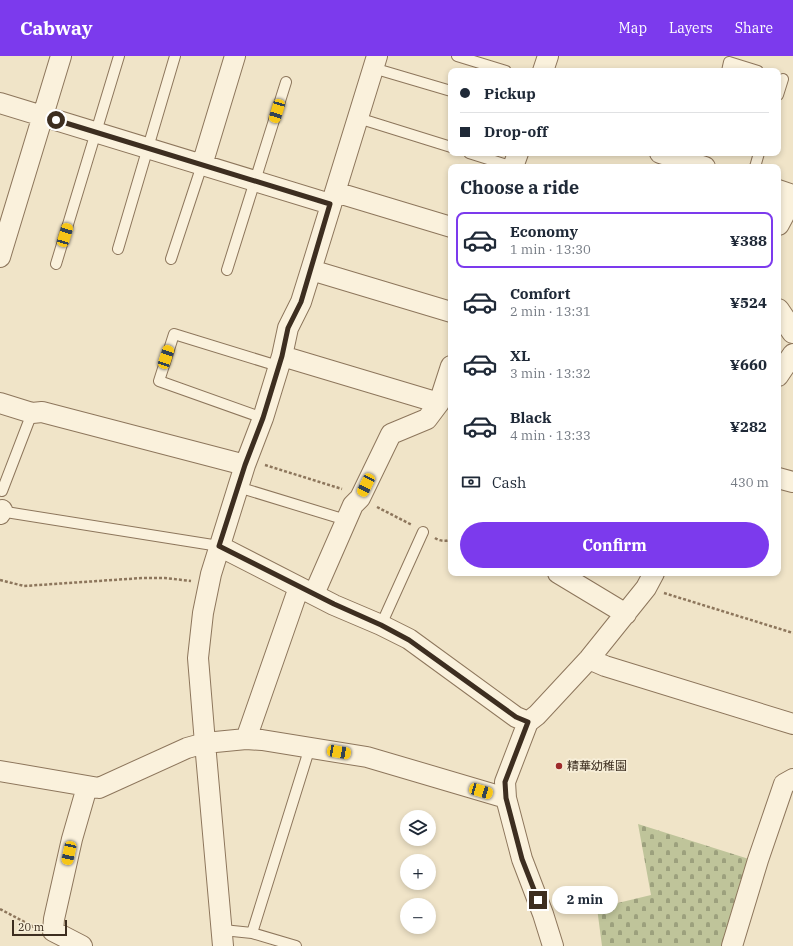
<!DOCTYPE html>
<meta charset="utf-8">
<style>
body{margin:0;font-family:"IBM Plex Serif","Noto Sans JP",serif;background:#f6f6f7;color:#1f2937;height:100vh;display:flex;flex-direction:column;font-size:15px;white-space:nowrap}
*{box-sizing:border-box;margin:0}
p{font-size:13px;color:#747a83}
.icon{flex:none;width:22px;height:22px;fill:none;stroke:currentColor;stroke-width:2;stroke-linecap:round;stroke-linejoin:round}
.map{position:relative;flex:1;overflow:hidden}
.sheet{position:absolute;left:448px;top:108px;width:333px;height:412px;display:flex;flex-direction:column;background:#fff;border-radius:8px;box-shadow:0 2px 6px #0003}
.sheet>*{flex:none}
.guide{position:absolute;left:448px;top:12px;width:333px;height:88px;border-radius:8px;box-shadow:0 2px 6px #0003;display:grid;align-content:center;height:88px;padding:0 12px;background:#fff}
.fabs{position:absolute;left:400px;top:754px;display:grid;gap:8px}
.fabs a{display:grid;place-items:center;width:36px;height:36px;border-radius:50%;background:#fff;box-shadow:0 2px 6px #0003;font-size:20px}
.scale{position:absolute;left:12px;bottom:10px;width:55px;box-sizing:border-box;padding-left:4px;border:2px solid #3d2e20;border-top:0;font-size:11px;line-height:14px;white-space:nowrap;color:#3d2e20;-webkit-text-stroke:3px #f7eed8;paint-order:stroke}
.end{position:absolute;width:18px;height:18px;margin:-9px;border:5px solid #3d2e20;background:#fff;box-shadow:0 0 0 2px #fff}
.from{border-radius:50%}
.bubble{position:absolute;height:28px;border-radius:14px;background:#fff;box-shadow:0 2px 6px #0003;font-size:13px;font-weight:700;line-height:28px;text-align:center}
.car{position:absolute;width:12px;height:24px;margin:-12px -6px;border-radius:5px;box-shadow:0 0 3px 1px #0007;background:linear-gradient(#f5c518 24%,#345 0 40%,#f5c518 0 76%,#345 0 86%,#f5c518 0)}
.guide b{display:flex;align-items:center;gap:14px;height:38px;font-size:15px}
.guide b+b{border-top:1px solid #e0e1e3}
.guide i{width:10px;height:10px;background:#1f2937}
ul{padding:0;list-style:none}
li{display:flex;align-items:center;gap:12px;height:56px;margin:0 8px 6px;padding:0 4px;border:2px solid transparent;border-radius:8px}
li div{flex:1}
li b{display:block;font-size:15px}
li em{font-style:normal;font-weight:700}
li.selected{border-color:#7c3aed}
li>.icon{width:36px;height:36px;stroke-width:1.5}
h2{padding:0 12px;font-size:18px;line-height:48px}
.pay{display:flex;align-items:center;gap:10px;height:44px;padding:0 12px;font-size:15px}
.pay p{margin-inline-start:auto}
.primary-button{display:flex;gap:8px;margin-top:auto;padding:8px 12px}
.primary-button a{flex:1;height:46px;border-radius:24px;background:#7c3aed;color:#fff;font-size:16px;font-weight:700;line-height:46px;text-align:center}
header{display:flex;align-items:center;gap:24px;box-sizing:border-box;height:56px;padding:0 20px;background:#7c3aed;color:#fff}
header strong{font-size:19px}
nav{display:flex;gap:22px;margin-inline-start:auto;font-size:14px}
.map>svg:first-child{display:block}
.cemetery{fill:url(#cemetery-stones)}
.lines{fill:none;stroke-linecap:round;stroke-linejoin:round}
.service-casing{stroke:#8d765c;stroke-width:12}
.minor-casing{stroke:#8d765c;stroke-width:22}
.tertiary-casing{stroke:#8d765c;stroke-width:24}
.path{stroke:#8d765c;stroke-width:2.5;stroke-dasharray:3 2;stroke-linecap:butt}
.service{stroke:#faf1dc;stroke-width:10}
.minor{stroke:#faf1dc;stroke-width:20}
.tertiary{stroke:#faf1dc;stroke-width:22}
.route{stroke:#3d2e20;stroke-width:5}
.poi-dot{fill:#9e2a2b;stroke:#f7eed8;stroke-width:1.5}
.labels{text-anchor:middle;stroke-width:3.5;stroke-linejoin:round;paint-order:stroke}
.poi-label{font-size:12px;fill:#3d2e20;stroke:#f7eed8;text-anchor:start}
</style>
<header>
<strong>Cabway</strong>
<nav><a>Map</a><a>Layers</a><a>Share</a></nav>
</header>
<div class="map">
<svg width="793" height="890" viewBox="0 0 793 890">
<defs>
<pattern id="cemetery-stones" width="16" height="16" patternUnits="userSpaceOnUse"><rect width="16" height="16" fill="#bfc49a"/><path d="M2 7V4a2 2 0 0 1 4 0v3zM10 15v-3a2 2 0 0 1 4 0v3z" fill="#9ca07d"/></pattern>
</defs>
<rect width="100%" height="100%" fill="#f0e4c8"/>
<path class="cemetery" d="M 638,768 L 752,804 L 721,890 L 602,890 L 597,852 L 651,839 Z"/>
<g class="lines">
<g class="service-casing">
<path id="service" d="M 457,0 L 506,15
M 373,12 L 451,35
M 727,15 L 729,6 L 758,15
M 778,39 L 783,23
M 358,62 L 451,91
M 469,97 L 513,111
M 755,111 L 759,97
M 118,193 L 175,0
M 171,203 L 202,109
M 56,208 L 119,0
M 227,214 L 286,26
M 263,362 L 159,325 L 174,278 L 278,310
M 238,431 L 346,464
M 2,435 L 32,357
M 0,453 L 6,456 L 219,490
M 381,569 L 423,476
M 223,874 L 252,877 L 296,890
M 252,877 L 310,691"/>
</g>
<g class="minor-casing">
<path id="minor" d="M 543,15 L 548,0
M 0,47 L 330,148
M 660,97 L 705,111
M 202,109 L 235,0
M 513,111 L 518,97
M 778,134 L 793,139
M 335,136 L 451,171
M 0,201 L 61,0
M 311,214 L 451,256
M 282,300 L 439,347
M 778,320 L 793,298
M 0,347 L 32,357 L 42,356 L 245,409
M 778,422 L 793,426
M 0,458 L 2,454
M 219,490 L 334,549 L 381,569 L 409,583 L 516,661 L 528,666
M 558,517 L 626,558
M 314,538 L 353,449 L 360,442 L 391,378 L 427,363 L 439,347 L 451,310
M 589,603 L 605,610 L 793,668
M 246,683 L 299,531
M 0,715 L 99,732 L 187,692 L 205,687 L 246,683 L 262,684 L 367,701 L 506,742
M 82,890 L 53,875 L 54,863 L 72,783 L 87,731
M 223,890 L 205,687 L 198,602 L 203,557 L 211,518 L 245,409 L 263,362 L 282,300 L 288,272 L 301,246 L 311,214 L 377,0
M 553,890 L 543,858 L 522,803 L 506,742 L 505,726 L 528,666 L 537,659 L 589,603 L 646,532 L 654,517
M 732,890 L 758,804 L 784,728 L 793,723"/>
</g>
<g class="tertiary-casing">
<path id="tertiary" d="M 778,168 L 793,140
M 778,254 L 793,276"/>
</g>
<path class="path" d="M 265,409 L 342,433
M 377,451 L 412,469
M 435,482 C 439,485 447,486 451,483
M 0,524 L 24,530 L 142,522 L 165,522 L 191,525
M 664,537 L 793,577
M 0,853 L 34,871"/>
<use href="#service" class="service"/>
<use href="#minor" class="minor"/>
<use href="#tertiary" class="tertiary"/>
</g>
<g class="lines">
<path class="route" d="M 56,64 L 330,148 L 301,246 L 288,272 L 282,300 L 263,362 L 245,409 L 219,490 L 334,548 L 381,569 L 409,584 L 516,661 L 528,666 L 505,726 L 506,742 L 522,803 L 538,844"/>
</g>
<circle class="poi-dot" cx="559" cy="710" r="4"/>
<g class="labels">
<g class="poi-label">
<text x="567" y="714">精華幼稚園</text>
</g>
</g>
</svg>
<div class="fabs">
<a><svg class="icon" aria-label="layers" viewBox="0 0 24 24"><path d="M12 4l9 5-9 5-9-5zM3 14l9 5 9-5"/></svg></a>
<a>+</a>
<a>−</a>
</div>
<div class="scale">20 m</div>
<i class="end from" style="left:56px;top:64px"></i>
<i class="end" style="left:538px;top:844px"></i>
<div class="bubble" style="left:552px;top:830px;width:66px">2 min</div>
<i class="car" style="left:277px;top:55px;rotate:197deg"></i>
<i class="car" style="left:65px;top:179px;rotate:17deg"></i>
<i class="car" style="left:166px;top:301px;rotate:18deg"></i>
<i class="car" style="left:366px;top:429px;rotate:206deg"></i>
<i class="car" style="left:339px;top:696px;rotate:100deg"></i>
<i class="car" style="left:481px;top:735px;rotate:106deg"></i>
<i class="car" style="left:69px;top:797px;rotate:192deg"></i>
<div class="guide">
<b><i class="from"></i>Pickup</b>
<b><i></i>Drop-off</b>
</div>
<section class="sheet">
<h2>Choose a ride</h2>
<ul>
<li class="selected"><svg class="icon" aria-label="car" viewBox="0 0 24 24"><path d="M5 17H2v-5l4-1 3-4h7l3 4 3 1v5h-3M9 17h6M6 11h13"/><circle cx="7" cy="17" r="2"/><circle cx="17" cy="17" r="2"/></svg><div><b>Economy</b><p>1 min · 13:30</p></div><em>¥388</em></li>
<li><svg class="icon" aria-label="car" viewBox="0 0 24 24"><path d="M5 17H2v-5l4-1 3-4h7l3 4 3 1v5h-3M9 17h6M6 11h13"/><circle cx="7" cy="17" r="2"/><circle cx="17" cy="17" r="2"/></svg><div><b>Comfort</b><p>2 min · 13:31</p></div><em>¥524</em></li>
<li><svg class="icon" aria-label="car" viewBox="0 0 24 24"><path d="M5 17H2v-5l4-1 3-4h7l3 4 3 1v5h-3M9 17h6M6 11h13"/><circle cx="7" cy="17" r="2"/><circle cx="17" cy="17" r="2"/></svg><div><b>XL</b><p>3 min · 13:32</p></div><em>¥660</em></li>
<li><svg class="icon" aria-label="car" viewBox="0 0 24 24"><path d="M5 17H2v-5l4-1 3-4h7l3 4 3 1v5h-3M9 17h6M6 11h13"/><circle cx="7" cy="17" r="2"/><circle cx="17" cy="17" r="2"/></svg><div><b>Black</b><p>4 min · 13:33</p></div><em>¥282</em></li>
</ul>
<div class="pay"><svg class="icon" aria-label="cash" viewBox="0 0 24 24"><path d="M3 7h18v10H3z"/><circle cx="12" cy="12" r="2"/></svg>Cash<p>430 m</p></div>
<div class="primary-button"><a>Confirm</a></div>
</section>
</div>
